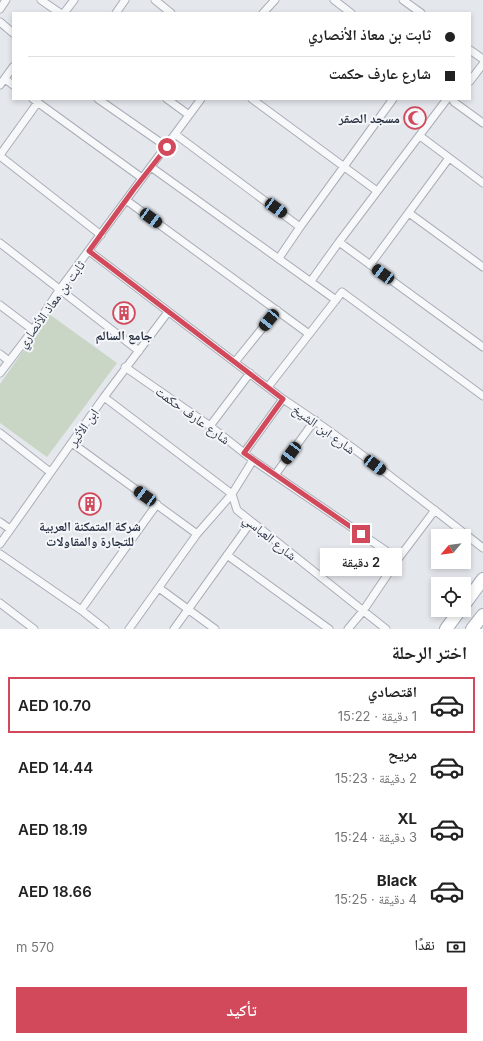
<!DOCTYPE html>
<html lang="ar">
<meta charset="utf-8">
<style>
body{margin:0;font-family:Inter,"Noto Naskh Arabic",sans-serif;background:#f2f2f2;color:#222;direction:rtl;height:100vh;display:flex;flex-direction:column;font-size:15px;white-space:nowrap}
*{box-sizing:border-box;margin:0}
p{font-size:13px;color:#767676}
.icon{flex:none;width:22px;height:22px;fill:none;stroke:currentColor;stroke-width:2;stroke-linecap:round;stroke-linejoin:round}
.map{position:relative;height:629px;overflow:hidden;direction:ltr}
.panel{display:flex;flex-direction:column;background:#fff;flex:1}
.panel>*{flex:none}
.banner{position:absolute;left:12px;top:12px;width:459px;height:88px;border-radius:0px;box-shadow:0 2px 6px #0003;direction:rtl;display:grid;align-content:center;height:88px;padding:0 16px;background:#fff}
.needle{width:26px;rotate:241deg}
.tools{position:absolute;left:431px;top:529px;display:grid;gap:8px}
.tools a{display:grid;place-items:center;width:40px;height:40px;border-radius:0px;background:#fff;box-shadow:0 2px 6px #0003;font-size:20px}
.end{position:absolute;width:18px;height:18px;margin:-9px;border:5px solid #d1495b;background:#fff;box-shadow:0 0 0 2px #fff}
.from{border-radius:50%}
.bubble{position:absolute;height:28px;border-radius:0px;background:#fff;box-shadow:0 2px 6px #0003;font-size:13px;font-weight:600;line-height:28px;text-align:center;direction:rtl}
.car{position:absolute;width:12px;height:24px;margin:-12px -6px;border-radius:5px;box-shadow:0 0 3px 1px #0007;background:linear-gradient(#222 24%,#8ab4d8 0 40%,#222 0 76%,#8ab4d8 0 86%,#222 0)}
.banner b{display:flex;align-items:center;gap:14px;height:38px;font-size:15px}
.banner b+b{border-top:1px solid #e0e0e0}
.banner i{width:10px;height:10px;background:#222}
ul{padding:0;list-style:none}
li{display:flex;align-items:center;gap:12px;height:56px;margin:0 8px 6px;padding:0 8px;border:2px solid transparent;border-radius:0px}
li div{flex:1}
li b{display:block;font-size:15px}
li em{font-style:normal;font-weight:600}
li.selected{border-color:#d1495b}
li>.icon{width:36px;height:36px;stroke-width:1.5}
h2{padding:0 16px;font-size:18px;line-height:48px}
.pay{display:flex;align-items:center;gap:10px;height:44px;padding:0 16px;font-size:15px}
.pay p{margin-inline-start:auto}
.cta{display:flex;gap:8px;margin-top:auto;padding:8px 16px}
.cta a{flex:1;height:46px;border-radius:0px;background:#d1495b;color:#fff;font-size:16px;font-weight:600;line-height:46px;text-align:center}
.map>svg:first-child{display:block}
.green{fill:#c9d6c5}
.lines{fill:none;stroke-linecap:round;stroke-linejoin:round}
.street-casing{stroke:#a9aeb7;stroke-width:9}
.primary-casing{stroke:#a3abb8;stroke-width:14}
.street{stroke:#f7f8fa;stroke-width:7}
.primary{stroke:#fff;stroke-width:12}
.route{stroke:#d1495b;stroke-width:5}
.labels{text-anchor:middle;stroke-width:4;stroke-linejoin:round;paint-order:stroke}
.poi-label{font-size:13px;font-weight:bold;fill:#2b3445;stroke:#f4f6f9}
.street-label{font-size:13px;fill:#2b3445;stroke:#f4f6f9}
</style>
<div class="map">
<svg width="483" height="629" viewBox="0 0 483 629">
<rect width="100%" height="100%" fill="#e4e7ec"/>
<path class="green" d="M 49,314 L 117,363 L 47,457 L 0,423 L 0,384 Z"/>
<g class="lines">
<g class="street-casing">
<path id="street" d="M 41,0 L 60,13
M 155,0 L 171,13
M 334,0 L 351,13
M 403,0 L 421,13
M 0,9 L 6,0
M 64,13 L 74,0
M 116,13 L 125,0
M 263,13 L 275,0
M 0,22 L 13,33
M 470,50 L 483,59
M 5,79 L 13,85
M 470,81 L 483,64
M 0,85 L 13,67
M 33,99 L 142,178
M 98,99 L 167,147
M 167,99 L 189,115
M 252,99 L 377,191
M 453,99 L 454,102 L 483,123
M 175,134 L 300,227
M 420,136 L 483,183
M 0,155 L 38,102
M 0,156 L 101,235
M 151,167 L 336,300
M 126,200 L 309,334
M 409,213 L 483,267
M 339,242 L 483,347
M 0,243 L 139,351
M 89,251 L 283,399 C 352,445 418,497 483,548
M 279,258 L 300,227 L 393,99
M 370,265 L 449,158
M 311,281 L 339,242 L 447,99
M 0,305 L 33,330
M 0,354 L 9,361
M 235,362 L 277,310
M 125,367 L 210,426 L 253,460 L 398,559
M 0,373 L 33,330 L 60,289 L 201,99
M 268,387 L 342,292 L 483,396
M 104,397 L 232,494 L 237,510 L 386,629
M 210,426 L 250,373
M 0,433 L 50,472
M 72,443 L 197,534
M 244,453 L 283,399
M 275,475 L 315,420
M 0,522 L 10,529
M 0,544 L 104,397 L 168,312
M 0,554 L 81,610 L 105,629
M 227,555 L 329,629
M 159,588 L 215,629
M 0,603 L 34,629
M 81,610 L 157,504
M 129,629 L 197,534 L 232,494 L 253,460
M 174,629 L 251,522
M 348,629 L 363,611 L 398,559 L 435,510"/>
</g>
<g class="primary-casing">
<path id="primary" d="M 464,605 L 483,579
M 446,629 L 460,610
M 472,629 L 483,615"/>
</g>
<use href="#street" class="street"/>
<use href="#primary" class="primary"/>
</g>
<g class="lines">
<path class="route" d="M 167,147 L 134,189 L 89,251 L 283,399 L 244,453 L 361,534"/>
</g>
<defs>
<g id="mosque-ring" transform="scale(1.15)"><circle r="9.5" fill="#f4f6f9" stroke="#d1495b" stroke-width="1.5"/><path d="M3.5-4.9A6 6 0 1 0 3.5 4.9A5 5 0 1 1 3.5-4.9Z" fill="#d1495b"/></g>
<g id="building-ring" transform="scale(1.15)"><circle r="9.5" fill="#f4f6f9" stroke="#d1495b" stroke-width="1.5"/><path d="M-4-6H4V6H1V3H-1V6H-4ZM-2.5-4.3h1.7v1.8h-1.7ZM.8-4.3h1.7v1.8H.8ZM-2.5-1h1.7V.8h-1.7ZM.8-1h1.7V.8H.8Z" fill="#d1495b"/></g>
</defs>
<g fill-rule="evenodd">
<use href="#mosque-ring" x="415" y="118"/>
<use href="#building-ring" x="124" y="313"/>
<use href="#building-ring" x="90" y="504"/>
</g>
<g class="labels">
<g class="poi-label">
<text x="400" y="123" text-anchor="end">مسجد الصقر</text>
<text x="124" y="340">جامع السالم</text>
<text x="90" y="531">شركة المتمكنة العربية<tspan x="90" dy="15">للتجارة والمقاولات</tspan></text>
</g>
<g class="street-label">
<text transform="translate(51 304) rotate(-54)" y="5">ثابت بن معاذ الأنصاري</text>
<text transform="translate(193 415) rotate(36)" y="5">شارع عارف حكمت</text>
<text transform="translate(83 427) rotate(-55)" y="5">ابن الأثير</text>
<text transform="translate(324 429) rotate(36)" y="5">شارع ابن الشيخ</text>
<text transform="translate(270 537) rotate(39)" y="5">شارع العباسي</text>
</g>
</g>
</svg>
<div class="tools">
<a><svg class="needle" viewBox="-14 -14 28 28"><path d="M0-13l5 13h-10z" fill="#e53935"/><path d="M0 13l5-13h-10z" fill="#767676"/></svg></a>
<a><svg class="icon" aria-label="locate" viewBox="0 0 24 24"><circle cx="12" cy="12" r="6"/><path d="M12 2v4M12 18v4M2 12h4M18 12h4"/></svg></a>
</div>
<i class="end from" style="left:167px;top:147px"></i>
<i class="end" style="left:361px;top:534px"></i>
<div class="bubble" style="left:320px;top:548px;width:82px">2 دقيقة</div>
<i class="car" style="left:276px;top:208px;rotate:126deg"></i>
<i class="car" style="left:151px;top:218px;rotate:126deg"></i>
<i class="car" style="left:383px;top:274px;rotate:306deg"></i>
<i class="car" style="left:269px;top:320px;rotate:219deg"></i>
<i class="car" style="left:291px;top:453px;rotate:217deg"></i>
<i class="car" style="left:375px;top:465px;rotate:127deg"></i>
<i class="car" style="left:145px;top:496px;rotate:306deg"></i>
<div class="banner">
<b><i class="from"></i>ثابت بن معاذ الأنصاري</b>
<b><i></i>شارع عارف حكمت</b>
</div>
</div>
<section class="panel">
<h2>اختر الرحلة</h2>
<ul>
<li class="selected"><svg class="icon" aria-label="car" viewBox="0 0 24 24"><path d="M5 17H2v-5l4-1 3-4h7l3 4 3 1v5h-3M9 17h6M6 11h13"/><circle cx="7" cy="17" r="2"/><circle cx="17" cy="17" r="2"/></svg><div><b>اقتصادي</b><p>1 دقيقة · 15:22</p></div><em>AED 10.70</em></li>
<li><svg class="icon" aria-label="car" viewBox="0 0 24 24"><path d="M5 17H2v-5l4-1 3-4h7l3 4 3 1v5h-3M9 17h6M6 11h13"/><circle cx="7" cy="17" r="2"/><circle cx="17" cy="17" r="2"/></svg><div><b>مريح</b><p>2 دقيقة · 15:23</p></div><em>AED 14.44</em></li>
<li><svg class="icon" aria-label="car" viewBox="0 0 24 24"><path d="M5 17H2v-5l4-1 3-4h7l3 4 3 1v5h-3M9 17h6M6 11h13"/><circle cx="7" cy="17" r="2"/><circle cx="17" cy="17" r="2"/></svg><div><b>XL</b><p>3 دقيقة · 15:24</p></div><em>AED 18.19</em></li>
<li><svg class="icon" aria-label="car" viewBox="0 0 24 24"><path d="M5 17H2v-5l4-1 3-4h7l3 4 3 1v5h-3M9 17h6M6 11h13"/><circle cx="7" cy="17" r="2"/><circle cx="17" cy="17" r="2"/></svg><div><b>Black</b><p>4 دقيقة · 15:25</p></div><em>AED 18.66</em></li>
</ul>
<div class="pay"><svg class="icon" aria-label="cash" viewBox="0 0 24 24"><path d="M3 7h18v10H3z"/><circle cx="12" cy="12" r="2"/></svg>نقدًا<p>570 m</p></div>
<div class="cta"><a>تأكيد</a></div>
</section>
